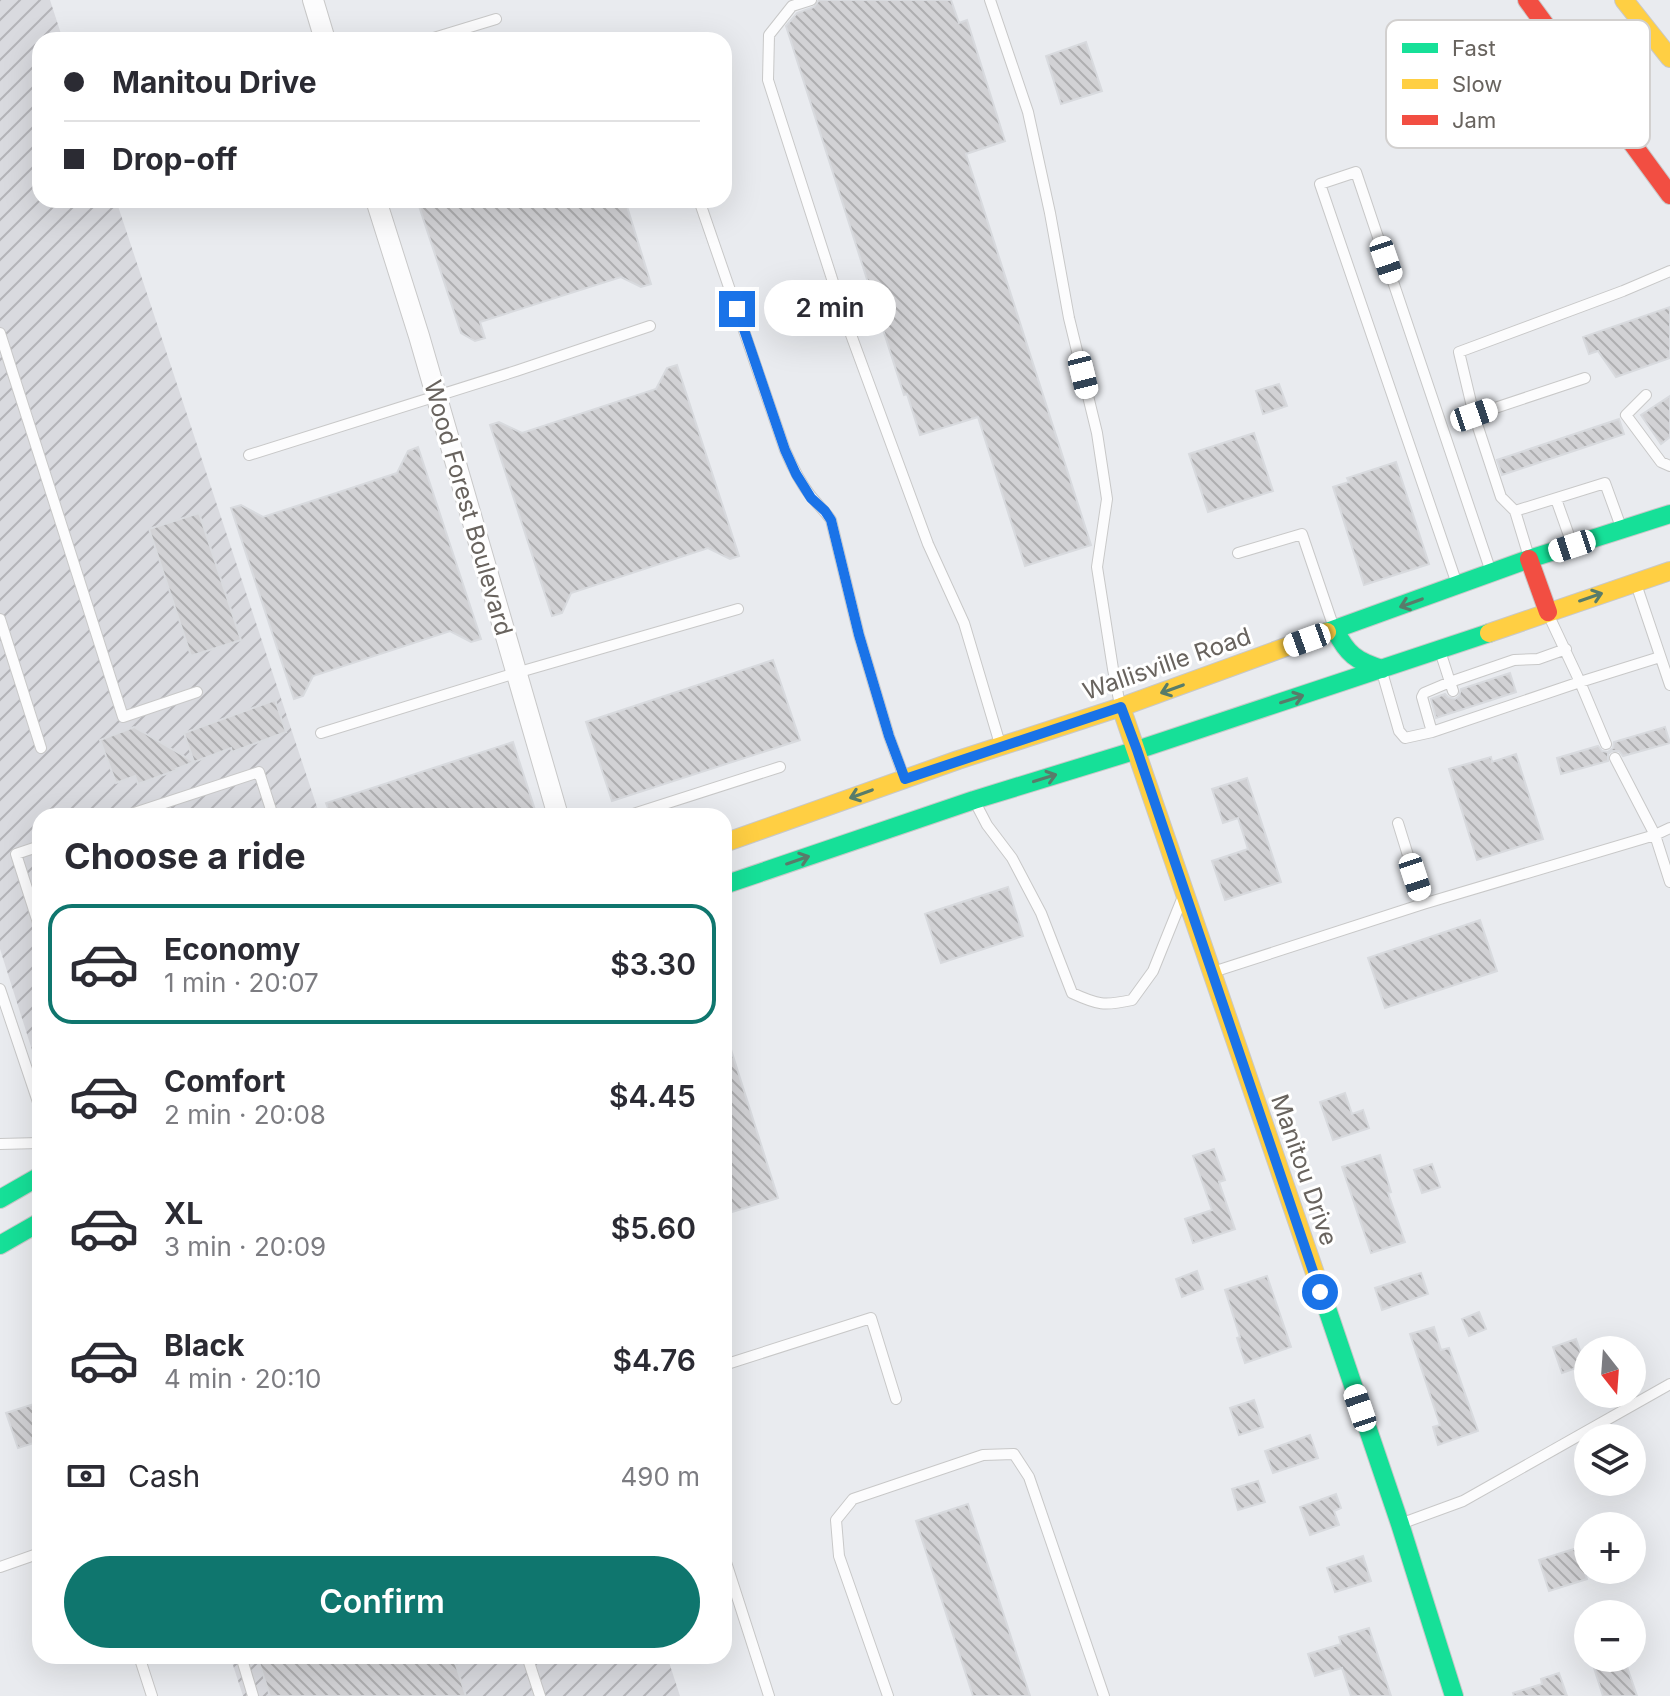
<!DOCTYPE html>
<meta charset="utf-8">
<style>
body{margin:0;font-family:Inter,sans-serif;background:#f2f2f3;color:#2b2b33;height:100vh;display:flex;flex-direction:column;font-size:30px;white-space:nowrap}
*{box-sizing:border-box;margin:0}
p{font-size:26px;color:#7c7c81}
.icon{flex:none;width:44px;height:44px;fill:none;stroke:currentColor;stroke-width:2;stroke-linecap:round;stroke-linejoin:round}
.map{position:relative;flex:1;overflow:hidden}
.details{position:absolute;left:32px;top:808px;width:700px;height:856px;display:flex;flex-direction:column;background:#fff;border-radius:24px;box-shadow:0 8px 32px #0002}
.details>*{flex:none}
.guide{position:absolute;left:32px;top:32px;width:700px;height:176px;border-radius:24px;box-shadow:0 8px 32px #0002;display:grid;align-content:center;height:176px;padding:0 32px;background:#fff}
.needle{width:52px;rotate:163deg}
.buttons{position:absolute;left:1574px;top:1336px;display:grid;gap:16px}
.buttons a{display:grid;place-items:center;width:72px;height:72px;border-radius:50%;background:#fff;box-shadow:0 8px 32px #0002;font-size:40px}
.end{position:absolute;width:36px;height:36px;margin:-18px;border:10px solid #1a73e8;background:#fff;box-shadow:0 0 0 4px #fff}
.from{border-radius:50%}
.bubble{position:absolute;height:56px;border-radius:28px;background:#fff;box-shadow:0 8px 32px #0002;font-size:26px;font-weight:600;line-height:56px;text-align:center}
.car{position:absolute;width:24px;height:48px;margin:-24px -12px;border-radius:10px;box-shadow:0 0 6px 2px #0007;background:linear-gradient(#fff 24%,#345 0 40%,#fff 0 76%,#345 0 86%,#fff 0)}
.guide b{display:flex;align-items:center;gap:28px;height:76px;font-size:30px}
.guide b+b{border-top:2px solid #e1e1e2}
.guide i{width:20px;height:20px;background:#2b2b33}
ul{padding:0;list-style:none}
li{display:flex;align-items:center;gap:24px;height:120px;margin:0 16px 12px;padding:0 16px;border:4px solid transparent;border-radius:24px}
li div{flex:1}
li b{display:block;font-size:30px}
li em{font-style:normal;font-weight:600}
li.selected{border-color:#0f766e}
li>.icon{width:72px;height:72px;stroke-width:1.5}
h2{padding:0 32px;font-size:36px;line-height:96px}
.pay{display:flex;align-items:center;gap:20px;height:88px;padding:0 32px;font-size:30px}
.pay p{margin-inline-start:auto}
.action{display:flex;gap:16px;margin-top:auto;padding:16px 32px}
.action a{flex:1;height:92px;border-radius:48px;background:#0f766e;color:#fff;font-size:32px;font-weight:600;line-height:92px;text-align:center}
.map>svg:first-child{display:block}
.industrial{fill:url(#industrial-furrows)}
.building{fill:url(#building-back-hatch);stroke:#d8dade;stroke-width:2}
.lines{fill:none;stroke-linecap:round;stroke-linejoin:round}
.lane-casing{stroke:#c8c8c8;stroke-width:12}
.street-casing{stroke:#c8c8c8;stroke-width:22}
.fast-casing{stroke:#c8c8c8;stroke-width:20}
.slow-casing{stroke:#c8c8c8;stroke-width:20}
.jam-casing{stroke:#c8c8c8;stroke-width:20}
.lane{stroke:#fcfcfd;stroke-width:10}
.street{stroke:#fcfcfd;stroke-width:20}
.fast{stroke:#16e098;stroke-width:18}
.slow{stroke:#ffcf43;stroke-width:18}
.jam{stroke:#f24e42;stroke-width:18}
.oneway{stroke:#587c6a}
.route{stroke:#1a73e8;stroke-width:10}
.labels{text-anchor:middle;stroke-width:6;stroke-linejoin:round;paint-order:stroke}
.street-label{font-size:24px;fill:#68635e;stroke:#fff}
.key{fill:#fff;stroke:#d2d0cf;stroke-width:2}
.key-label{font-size:22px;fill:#68635e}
</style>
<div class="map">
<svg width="1670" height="1696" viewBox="0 0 1670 1696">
<defs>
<pattern id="industrial-furrows" width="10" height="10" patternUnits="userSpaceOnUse" patternTransform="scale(2)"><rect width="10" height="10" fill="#d9dadf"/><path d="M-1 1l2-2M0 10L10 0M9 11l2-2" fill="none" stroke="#b4b4b8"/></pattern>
<pattern id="building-back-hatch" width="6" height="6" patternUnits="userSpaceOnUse" patternTransform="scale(2)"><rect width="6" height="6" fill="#d2d2d5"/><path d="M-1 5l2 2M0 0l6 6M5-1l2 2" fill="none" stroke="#aeaeb0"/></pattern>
</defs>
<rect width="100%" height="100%" fill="#e9ebef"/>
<path class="industrial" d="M 0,0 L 50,0 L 63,40 L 40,40 L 40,200 L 116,200 L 320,816 L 40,816 L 40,1075 L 0,949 Z
M 230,1656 L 667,1656 L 680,1696 L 243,1696 Z"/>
<path class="building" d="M 819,0 L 951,0 L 959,23 L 967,20 L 1005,141 L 966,154 L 1091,545 L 1025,566 L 978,417 L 920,435 L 907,394 L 904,395 L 786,26 L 797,13 L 814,7 Z
M 1086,42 L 1102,91 L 1061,104 L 1046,56 Z
M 417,200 L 625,200 L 651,284 L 641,287 L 621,277 L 480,322 L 485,338 L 475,341 L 461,333 Z
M 1670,307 L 1670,358 L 1616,377 L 1598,351 L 1589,354 L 1583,337 Z
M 677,365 L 739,556 L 730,559 L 708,548 L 571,593 L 562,613 L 552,616 L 490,425 L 499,422 L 522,433 L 656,389 L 667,368 Z
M 1279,384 L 1287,406 L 1263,414 L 1256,391 Z
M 1670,396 L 1670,437 L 1661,444 L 1641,415 Z
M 1619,419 L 1624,434 L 1502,475 L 1497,460 Z
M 1254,433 L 1273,491 L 1208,512 L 1189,454 Z
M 418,447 L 481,639 L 471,642 L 450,631 L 313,676 L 303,696 L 294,699 L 231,508 L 241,505 L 263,517 L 397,473 L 408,451 Z
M 1396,462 L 1429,564 L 1364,585 L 1333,487 L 1349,482 L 1347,478 Z
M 199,513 L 241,640 L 191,656 L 149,529 Z
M 773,660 L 800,740 L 612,801 L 586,722 Z
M 1510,673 L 1516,692 L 1436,718 L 1431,699 L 1445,694 L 1448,697 L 1455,699 L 1459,696 L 1461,689 Z
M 275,700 L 286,732 L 232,752 L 231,748 L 194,762 L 184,733 Z
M 134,727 L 194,762 L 176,769 L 177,770 L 138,784 L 135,776 L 116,783 L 100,740 Z
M 1665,727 L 1670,743 L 1623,756 L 1619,751 L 1612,751 L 1608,754 L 1608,761 L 1561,774 L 1557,758 L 1598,746 L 1602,751 L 1608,752 L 1613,748 L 1614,742 Z
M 513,742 L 537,816 L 331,816 L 326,803 Z
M 1516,754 L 1543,839 L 1477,860 L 1449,769 L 1491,757 L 1492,762 Z
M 1247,778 L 1281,882 L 1225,900 L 1212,861 L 1248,849 L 1238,818 L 1223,823 L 1212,789 Z
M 1008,887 L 1023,936 L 941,963 L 925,914 Z
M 1480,920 L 1497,971 L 1385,1008 L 1368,958 Z
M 724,1037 L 727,1037 L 778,1198 L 732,1212 L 724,1187 Z
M 1345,1093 L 1352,1114 L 1363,1110 L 1369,1128 L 1333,1140 L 1320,1102 Z
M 1214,1149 L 1225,1180 L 1219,1182 L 1235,1229 L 1193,1243 L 1185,1219 L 1212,1210 L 1193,1156 Z
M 1380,1155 L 1391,1192 L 1388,1193 L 1405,1242 L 1371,1253 L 1342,1167 Z
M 1432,1164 L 1440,1187 L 1422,1193 L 1414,1170 Z
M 1197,1271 L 1203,1289 L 1182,1297 L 1176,1279 Z
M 1421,1273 L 1428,1294 L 1382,1310 L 1375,1288 Z
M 1267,1276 L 1291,1347 L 1245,1363 L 1237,1338 L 1240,1337 L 1225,1290 Z
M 1479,1312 L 1486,1329 L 1469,1336 L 1462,1319 Z
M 1434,1327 L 1441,1350 L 1449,1348 L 1478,1431 L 1438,1445 L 1433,1427 L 1440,1425 L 1410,1334 Z
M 1576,1339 L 1585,1365 L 1562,1373 L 1553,1347 Z
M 1254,1400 L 1263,1427 L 1239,1435 L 1230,1408 Z
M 40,1402 L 40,1441 L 18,1448 L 6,1413 Z
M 1310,1435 L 1318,1458 L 1273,1473 L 1265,1451 Z
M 1258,1481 L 1265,1502 L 1238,1510 L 1232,1489 Z
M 1336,1494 L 1341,1508 L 1334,1511 L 1339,1525 L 1310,1535 L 1300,1507 Z
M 968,1504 L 1030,1696 L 973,1696 L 916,1521 Z
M 1577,1548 L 1587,1579 L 1549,1591 L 1539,1560 Z
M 1363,1556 L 1371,1581 L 1335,1592 L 1327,1568 Z
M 1369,1628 L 1391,1696 L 1351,1696 L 1342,1668 L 1315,1676 L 1308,1654 L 1341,1644 L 1339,1637 Z
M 257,1656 L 453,1656 L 466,1696 L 270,1696 Z
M 1624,1658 L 1637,1696 L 1603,1696 L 1594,1668 Z
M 1559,1673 L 1567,1696 L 1514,1696 L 1513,1693 L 1542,1684 L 1541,1679 Z"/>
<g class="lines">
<g class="lane-casing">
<path id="lane" d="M 811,0 L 792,6 L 769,35 L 768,80 L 843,313 L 928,544 L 964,623 L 1000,744
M 990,0 L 1028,112 L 1050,213 L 1069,318 L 1097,433 L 1107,499 L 1097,567 L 1113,669 L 1120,705
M 427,40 L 496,19
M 699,200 L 785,450 C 792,466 799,481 810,495 C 817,504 825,511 831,520 L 859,635 L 889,736 L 904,777
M 0,333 L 123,717 L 197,692
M 1585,378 L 1474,415 L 1501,497 L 1515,511 L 1605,483 L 1621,527
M 1646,395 L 1626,415 L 1661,462 L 1670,466
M 1474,415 L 1459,352 L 1623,291 L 1670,271
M 249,455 L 516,371 L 650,326
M 1556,499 L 1572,544
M 1515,511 L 1529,557
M 1238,553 L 1302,534 L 1334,628
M 1457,584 L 1320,184 L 1356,172 L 1490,569
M 1636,584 L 1670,685
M 1549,616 L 1580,682 L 1660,657
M 0,619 L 41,748
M 1440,651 L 1450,682 L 1514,660 L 1538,659 L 1566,649
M 1382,672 L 1399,731 L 1405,738 L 1432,732 L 1422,697 L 1424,693 L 1450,682 L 1453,691
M 1432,732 L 1580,682 L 1606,744
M 321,733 L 516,673 L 738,609
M 975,802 L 987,825 L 1012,858 L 1041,913 L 1072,993 C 1098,1005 1104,1006 1132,1000 L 1153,971 L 1182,899
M 125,816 L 259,772 L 273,816
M 627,816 L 780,767
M 1398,823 L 1423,904
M 1670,828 L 1655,835 L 1670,882
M 40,846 L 16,854 L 40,929
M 1213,972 L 1423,904 L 1655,835 L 1615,758
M 0,989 L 40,1108
M 0,1144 L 39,1143
M 724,1365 L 871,1318 L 896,1399
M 1403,1523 L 1463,1501 L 1670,1384
M 724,1556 L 769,1696
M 0,1567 L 40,1553
M 139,1656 L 152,1696
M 241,1656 L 253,1696
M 527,1656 L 540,1696
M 888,1696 L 839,1556 L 836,1520 L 853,1499 L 983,1455 L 1014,1454 L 1029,1477 L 1104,1696"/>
</g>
<g class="street-casing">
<path id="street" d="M 313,0 L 325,40
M 376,200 L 419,336 L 558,816"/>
</g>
<g class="fast-casing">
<path id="fast" d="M 1335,630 C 1347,654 1356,661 1382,669
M 1327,632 L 1529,559 L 1670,514
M 724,885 L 974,800 L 1137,750 L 1489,633
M 0,1199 L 40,1176
M 0,1245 L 40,1222
M 1317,1279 L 1400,1524 L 1454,1696"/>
</g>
<g class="slow-casing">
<path id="slow" d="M 1624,0 L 1670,58
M 1489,633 L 1670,571
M 1121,707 L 1317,1279
M 724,843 L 958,760 L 1121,707 L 1327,632"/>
</g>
<g class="jam-casing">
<path id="jam" d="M 1527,0 L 1670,195
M 1529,559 L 1548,612"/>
</g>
<use href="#lane" class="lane"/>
<use href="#street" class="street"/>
<use href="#fast" class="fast"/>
<use href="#slow" class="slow"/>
<use href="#jam" class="jam"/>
</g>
<defs><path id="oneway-shaft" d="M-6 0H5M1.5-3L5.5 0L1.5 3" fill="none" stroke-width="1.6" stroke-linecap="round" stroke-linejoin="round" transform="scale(2)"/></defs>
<g class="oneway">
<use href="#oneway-shaft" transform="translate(1591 597) rotate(-19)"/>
<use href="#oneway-shaft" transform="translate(1411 603) rotate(160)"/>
<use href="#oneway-shaft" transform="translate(1172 689) rotate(160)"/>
<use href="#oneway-shaft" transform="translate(1292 699) rotate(-18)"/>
<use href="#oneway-shaft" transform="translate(1045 778) rotate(-17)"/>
<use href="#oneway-shaft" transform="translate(861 794) rotate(160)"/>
<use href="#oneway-shaft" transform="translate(798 860) rotate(-19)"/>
</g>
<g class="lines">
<path class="route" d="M 737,309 L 785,450 L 796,474 L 811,498 L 825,511 L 831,520 L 859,635 L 889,736 L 905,779 L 1121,707 L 1137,750 L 1320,1292"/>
</g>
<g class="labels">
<g class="street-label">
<text transform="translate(468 508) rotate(74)" y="8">Wood Forest Boulevard</text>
<text transform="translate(1167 664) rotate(-19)" y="8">Wallisville Road</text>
<text transform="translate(1304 1170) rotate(71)" y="8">Manitou Drive</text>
</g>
</g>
<rect x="1386" y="20" width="264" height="128" rx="12" class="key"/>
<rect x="1402" y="43" width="36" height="10" fill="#16e098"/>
<rect x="1402" y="79" width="36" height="10" fill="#ffcf43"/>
<rect x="1402" y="115" width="36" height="10" fill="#f24e42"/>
<g class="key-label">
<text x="1452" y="56">Fast</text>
<text x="1452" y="92">Slow</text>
<text x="1452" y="128">Jam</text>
</g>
</svg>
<div class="buttons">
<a><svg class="needle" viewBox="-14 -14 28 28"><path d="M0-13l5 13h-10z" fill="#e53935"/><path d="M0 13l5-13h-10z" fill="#7c7c81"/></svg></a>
<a><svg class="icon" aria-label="layers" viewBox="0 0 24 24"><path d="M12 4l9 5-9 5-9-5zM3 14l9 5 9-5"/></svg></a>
<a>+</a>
<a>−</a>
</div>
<i class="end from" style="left:1320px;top:1292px"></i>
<i class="end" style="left:737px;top:309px"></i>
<div class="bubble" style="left:764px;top:280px;width:132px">2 min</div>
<i class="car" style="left:1386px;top:260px;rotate:161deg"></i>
<i class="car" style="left:1083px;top:375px;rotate:166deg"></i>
<i class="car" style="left:1474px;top:415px;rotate:71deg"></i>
<i class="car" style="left:1572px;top:546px;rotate:252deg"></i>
<i class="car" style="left:1307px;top:640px;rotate:250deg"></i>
<i class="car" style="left:1415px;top:877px;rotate:162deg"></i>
<i class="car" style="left:1360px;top:1408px;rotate:341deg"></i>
<div class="guide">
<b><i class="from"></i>Manitou Drive</b>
<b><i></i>Drop-off</b>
</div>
<section class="details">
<h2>Choose a ride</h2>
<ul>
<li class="selected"><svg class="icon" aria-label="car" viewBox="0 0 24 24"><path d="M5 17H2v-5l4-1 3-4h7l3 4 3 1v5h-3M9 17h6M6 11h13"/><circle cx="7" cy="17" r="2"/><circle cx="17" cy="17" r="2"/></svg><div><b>Economy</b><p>1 min · 20:07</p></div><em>$3.30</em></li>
<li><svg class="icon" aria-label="car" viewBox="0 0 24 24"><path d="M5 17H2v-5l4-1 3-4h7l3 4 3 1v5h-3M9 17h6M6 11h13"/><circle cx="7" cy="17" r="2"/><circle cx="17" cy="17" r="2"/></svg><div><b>Comfort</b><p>2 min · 20:08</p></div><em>$4.45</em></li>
<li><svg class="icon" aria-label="car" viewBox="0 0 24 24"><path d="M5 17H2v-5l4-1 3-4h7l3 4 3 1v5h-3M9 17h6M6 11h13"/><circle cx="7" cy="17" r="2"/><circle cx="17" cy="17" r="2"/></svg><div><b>XL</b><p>3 min · 20:09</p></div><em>$5.60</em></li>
<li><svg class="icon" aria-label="car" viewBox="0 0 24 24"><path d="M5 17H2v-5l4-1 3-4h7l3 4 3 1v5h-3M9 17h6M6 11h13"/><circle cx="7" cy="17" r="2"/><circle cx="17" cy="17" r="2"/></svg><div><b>Black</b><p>4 min · 20:10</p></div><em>$4.76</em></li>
</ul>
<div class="pay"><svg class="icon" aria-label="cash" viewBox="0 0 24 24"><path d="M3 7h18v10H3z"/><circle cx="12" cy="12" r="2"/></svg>Cash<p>490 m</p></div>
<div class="action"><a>Confirm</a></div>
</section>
</div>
